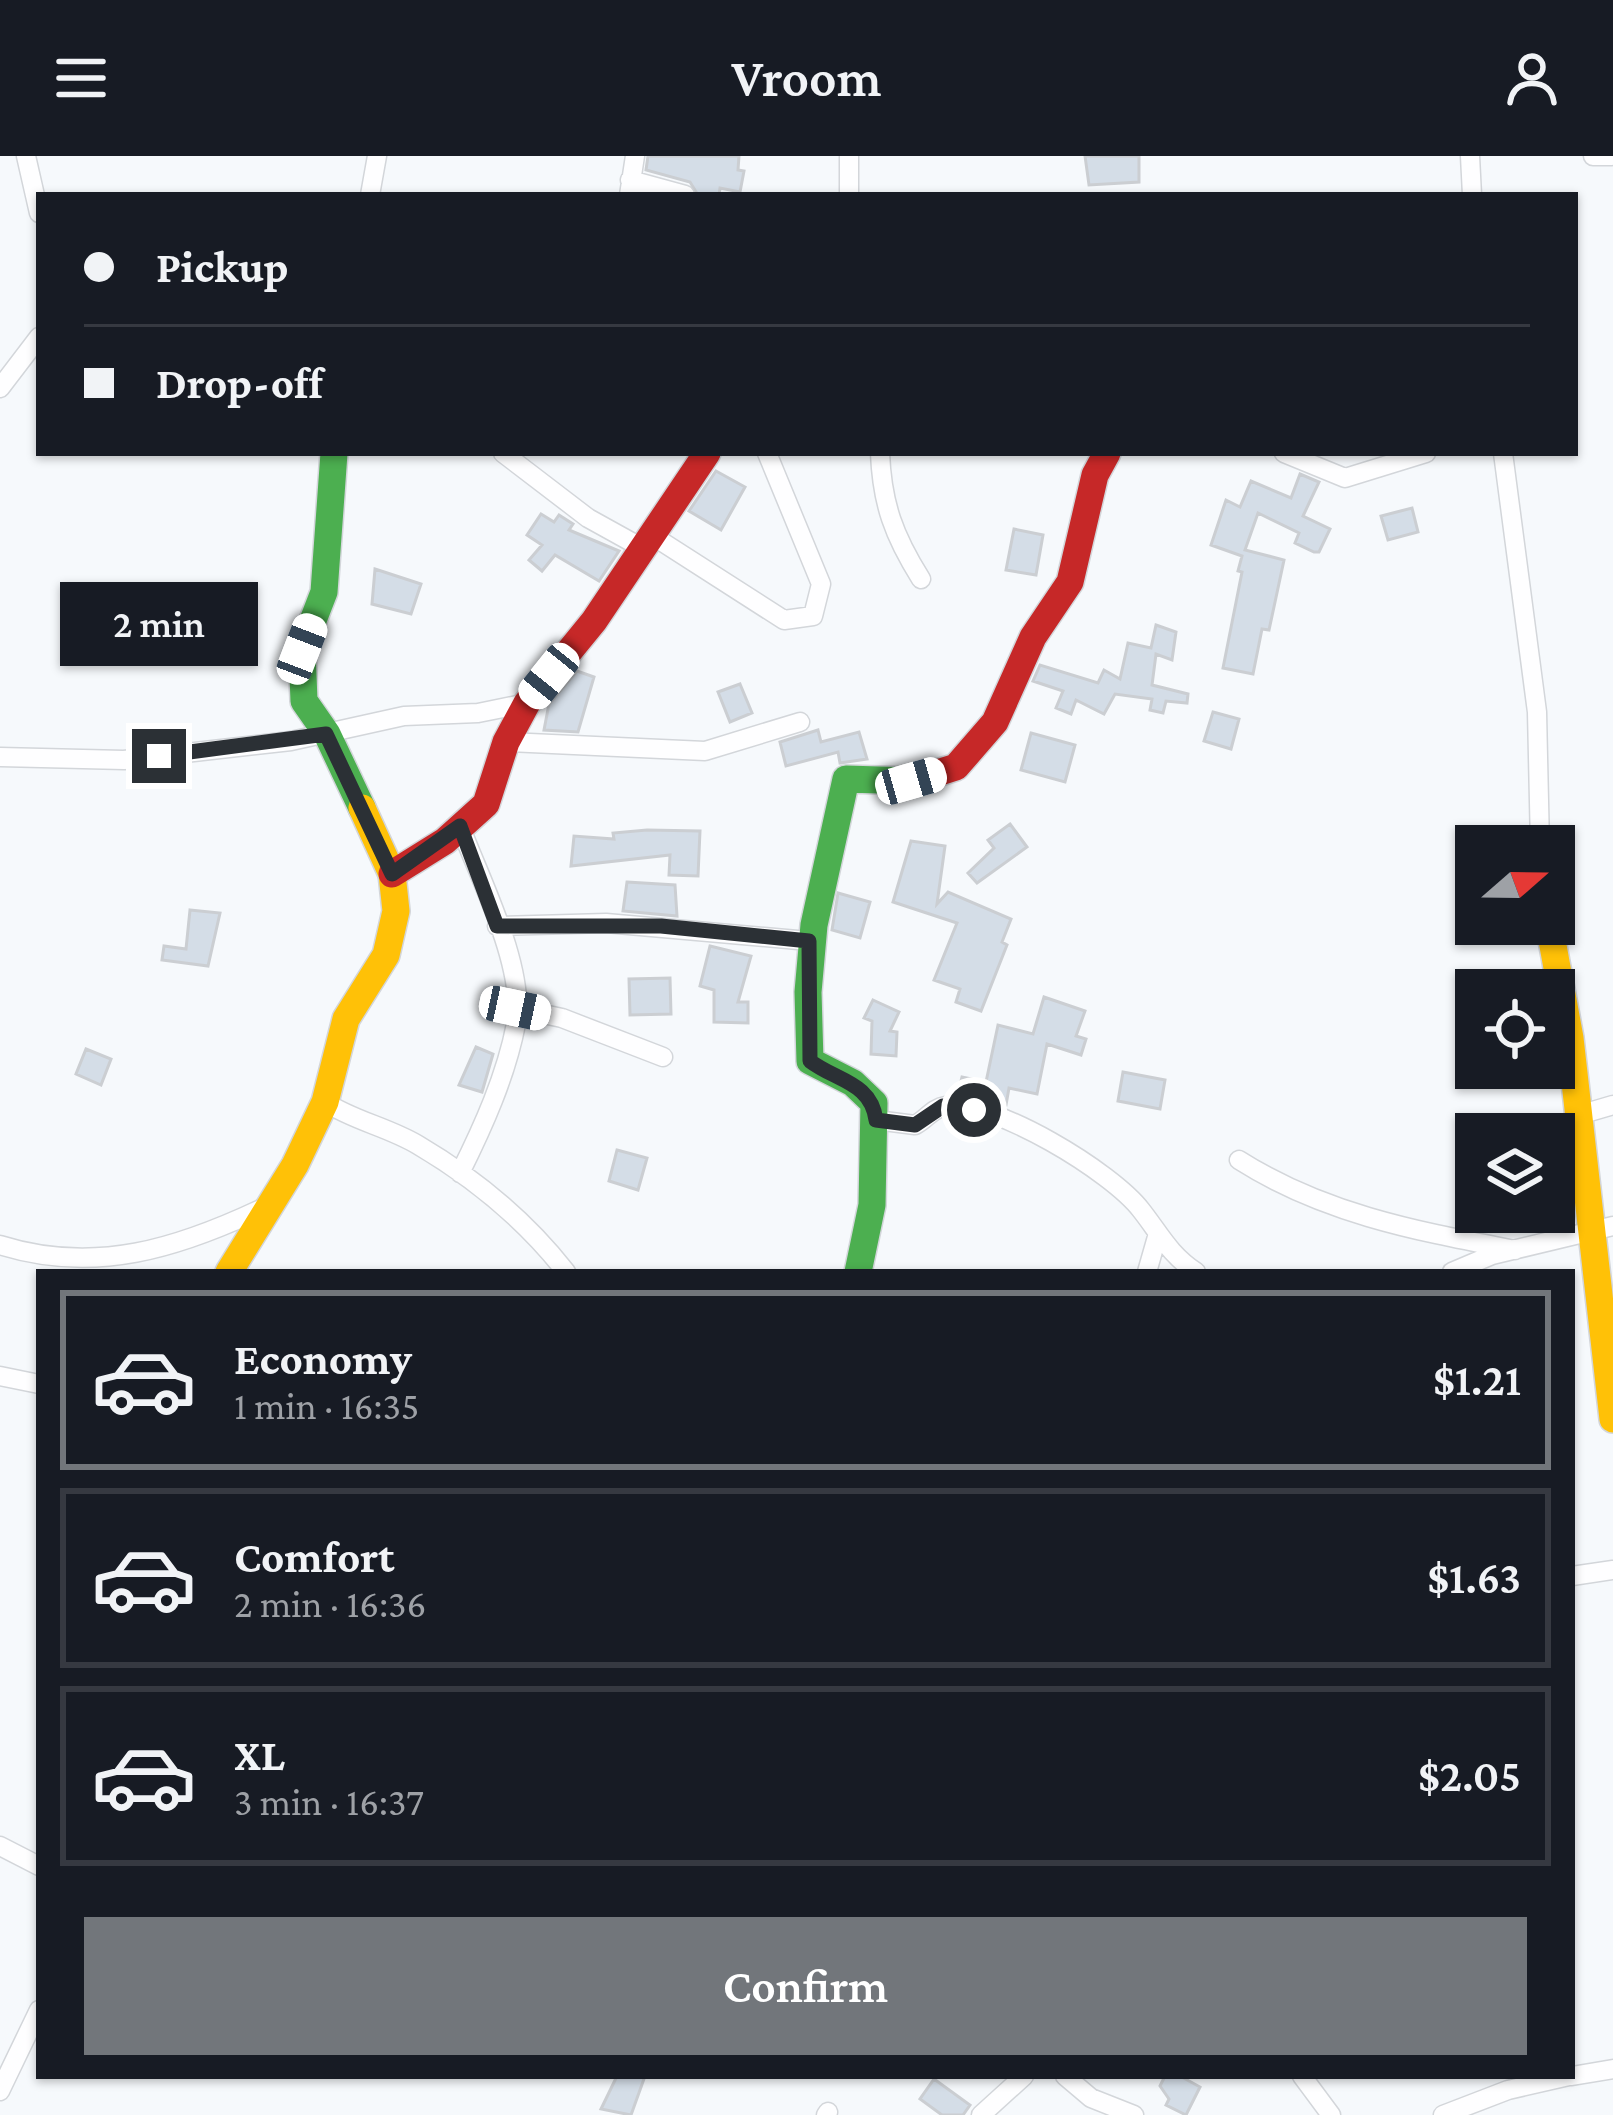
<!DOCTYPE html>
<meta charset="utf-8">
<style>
body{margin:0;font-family:"Crimson Pro",serif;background:#20242c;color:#f1f3f6;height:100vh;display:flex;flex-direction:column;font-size:45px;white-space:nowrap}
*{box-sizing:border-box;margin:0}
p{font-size:39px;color:#9ea1a6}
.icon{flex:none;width:66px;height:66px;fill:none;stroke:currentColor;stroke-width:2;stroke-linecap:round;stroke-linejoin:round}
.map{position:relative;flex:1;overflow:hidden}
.drawer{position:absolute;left:36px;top:1113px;width:1539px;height:810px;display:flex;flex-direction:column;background:#171b24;border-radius:0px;box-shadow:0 3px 9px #0004}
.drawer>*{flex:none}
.banner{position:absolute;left:36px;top:36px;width:1542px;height:264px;border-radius:0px;box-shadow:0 3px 9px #0004;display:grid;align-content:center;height:264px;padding:0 48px;background:#171b24}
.needle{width:78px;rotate:70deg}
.buttons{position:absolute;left:1455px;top:669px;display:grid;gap:24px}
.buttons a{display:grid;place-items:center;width:120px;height:120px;border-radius:0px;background:#171b24;box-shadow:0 3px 9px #0004;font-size:60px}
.end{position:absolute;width:54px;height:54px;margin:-27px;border:15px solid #2b3035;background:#fff;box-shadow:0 0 0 6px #fff}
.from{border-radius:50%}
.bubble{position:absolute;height:84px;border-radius:0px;background:#171b24;box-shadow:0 3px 9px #0004;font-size:39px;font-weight:600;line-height:84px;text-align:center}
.car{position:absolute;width:36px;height:72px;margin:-36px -18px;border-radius:15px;box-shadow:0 0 9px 3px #0007;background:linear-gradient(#fff 24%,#345 0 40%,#fff 0 76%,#345 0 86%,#fff 0)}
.banner b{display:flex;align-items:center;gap:42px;height:114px;font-size:45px}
.banner b+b{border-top:3px solid #363941}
.banner i{width:30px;height:30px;background:#f1f3f6}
ul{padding:21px 0 0;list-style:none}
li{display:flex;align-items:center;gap:36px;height:180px;margin:0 24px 18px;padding:0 24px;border:6px solid #363941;border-radius:0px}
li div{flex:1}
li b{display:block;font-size:45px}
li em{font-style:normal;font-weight:600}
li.active{border-color:#72767b}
li>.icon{width:108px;height:108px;stroke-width:1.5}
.action{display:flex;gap:24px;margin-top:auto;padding:24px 48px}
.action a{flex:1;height:138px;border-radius:0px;background:#72767b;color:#fff;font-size:48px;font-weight:600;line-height:138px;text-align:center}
header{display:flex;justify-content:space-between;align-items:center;height:156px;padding:0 48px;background:#171b24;font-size:54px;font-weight:600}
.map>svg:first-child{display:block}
.building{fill:#d4dde7;stroke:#cbced2;stroke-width:3}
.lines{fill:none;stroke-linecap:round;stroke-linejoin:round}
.street-casing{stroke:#d3d6da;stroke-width:21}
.fast-casing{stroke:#d3d6da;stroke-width:30}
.slow-casing{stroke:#d3d6da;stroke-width:30}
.jam-casing{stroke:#d3d6da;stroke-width:30}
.street{stroke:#fefeff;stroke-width:18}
.fast{stroke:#4caf50;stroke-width:27}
.slow{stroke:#ffc107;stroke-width:27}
.jam{stroke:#c62828;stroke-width:27}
.route{stroke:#2b3035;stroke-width:15}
</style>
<header><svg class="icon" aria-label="menu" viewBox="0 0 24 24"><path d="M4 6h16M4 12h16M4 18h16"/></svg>Vroom<svg class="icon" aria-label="person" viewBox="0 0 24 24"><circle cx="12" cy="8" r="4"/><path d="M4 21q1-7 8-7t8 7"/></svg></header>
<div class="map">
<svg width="1613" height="1959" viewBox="0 0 1613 1959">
<rect width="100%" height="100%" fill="#f6f9fc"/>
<path class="building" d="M 648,0 L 739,0 L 738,14 L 744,15 L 740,36 L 720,32 L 719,39 L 698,39 L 690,26 L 646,14 Z
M 1085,0 L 1139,0 L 1139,26 L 1089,29 Z
M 716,315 L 745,331 L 721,374 L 689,355 Z
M 1300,318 L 1319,326 L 1303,360 L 1330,373 L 1319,396 L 1314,396 L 1295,387 L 1299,377 L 1258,357 L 1245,394 L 1284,404 L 1269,474 L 1262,473 L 1253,518 L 1223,512 L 1242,416 L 1238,415 L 1242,400 L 1211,389 L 1226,344 L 1240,351 L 1251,325 L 1291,342 Z
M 1412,352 L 1418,376 L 1388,384 L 1381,360 Z
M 541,358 L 554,366 L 559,359 L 573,368 L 569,374 L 619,395 L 599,425 L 555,399 L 542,415 L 529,404 L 542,389 L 527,379 Z
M 1014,373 L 1043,379 L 1036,419 L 1006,414 Z
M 375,413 L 421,428 L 411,458 L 372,448 Z
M 1156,469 L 1176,476 L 1172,504 L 1156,498 L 1152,529 L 1188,538 L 1187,547 L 1166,545 L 1163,557 L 1150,554 L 1152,543 L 1115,538 L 1104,558 L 1076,544 L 1071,558 L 1056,552 L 1063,535 L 1033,525 L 1040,509 L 1098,527 L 1104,514 L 1120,523 L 1128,487 L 1151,492 Z
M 577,515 L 594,521 L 578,576 L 544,574 L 549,548 Z
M 740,528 L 752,557 L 730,566 L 718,536 Z
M 1213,556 L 1239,563 L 1231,593 L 1204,585 Z
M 818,574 L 821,586 L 859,576 L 867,603 L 840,607 L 838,596 L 786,610 L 780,586 Z
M 1031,577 L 1075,589 L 1065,626 L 1021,614 Z
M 1010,668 L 1027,691 L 977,727 L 968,717 L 994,692 L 988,684 Z
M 647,674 L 700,675 L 698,720 L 669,719 L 670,699 L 571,710 L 574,680 L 614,683 L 613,677 Z
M 911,685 L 945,690 L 937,748 L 948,736 L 1011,763 L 1002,786 L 1007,789 L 981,855 L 956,846 L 960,833 L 934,824 L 957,767 L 893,746 Z
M 627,726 L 675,729 L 677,760 L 623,755 Z
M 838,737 L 870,746 L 860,782 L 832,774 Z
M 190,754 L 220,757 L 208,810 L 162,804 L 164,790 L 186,793 Z
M 710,790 L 751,800 L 738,846 L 748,846 L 748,867 L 714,866 L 714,834 L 700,830 Z
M 670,822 L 671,858 L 630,859 L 629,823 Z
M 1044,841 L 1085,855 L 1076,880 L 1086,883 L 1081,899 L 1047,888 L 1037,938 L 1009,932 L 1006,949 L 958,937 L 962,921 L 986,926 L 998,869 L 1033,878 Z
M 873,844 L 899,856 L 890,875 L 897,876 L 896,900 L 871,898 L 872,865 L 864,862 Z
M 476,891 L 493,898 L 482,936 L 459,929 Z
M 86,893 L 111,903 L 101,929 L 76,918 Z
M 1123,916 L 1165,924 L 1160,953 L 1118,945 Z
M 617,994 L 647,1002 L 638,1034 L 609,1025 Z
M 617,1920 L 645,1920 L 631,1959 L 601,1953 Z
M 1165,1920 L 1180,1920 L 1200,1931 L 1186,1959 L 1166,1949 L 1169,1943 L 1160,1930 Z
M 934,1923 L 970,1949 L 963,1959 L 942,1959 L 920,1943 Z"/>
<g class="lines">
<g class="street-casing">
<path id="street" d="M 26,0 L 39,57
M 849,0 L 849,39
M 1470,0 L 1472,39
M 1593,0 L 1611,0
M 630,24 L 685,39
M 370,39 L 377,0
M 629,39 L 635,0
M 0,232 L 39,181
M 503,297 L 588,362 L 644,393
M 880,297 C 882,348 894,380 921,423
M 1284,297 L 1345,322 L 1426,297
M 1503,297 L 1537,556 L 1540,690
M 653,380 L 784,464 L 813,460 L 821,428 L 767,297
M 506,586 L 705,595 L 800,566
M 0,601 L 124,604 L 291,585 L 404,560 L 478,557 L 527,547
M 497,770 L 606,767 L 809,785
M 515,852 L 562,862 L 663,901
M 325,946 C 354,965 388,971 418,989 C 474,1022 526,1065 566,1116
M 1579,959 L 1613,949
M 876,964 L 915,969 C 927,963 932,952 946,950 C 994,944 1112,1016 1141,1054 C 1160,1078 1169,1098 1196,1116
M 1239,1004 C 1324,1058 1417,1075 1515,1094
M 460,1017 C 483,971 506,920 516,868 C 526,812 480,723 460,670
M 0,1089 C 95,1119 179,1092 265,1051
M 1147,1116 L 1157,1081
M 1452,1116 L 1492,1099 L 1613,1070
M 0,1220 L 39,1228
M 1572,1420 L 1613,1414
M 0,1690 L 39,1710
M 1065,1920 L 1091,1942 L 1134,1959
M 1302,1920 L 1331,1959
M 1572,1920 L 1613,1913
M 0,1935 L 39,1854
M 826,1959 L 828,1956
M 981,1959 L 1024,1920
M 1443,1959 L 1508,1934 L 1569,1920"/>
</g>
<g class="fast-casing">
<path id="fast" d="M 334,297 L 324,436 L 302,493 L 304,545 L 327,578 L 362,652
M 858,1116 L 872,1049 L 874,947 L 853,927 L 810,905 L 808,836 L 814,769 L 846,623 L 912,625"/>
</g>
<g class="slow-casing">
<path id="slow" d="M 1549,768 L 1570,882 L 1613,1263
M 229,1116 L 295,1009 L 325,946 L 346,863 L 386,799 L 396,755 L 392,718 L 362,652"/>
</g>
<g class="jam-casing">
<path id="jam" d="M 912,625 L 956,611 L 995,566 L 1033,481 L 1070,426 L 1095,319 L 1107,297
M 392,718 L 445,685 L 486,648 L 506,586 L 527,547 L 594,465 L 707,297"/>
</g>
<use href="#street" class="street"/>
<use href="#fast" class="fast"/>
<use href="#slow" class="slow"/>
<use href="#jam" class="jam"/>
</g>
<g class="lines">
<path class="route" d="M 159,600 L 326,578 L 392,718 L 460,670 L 497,770 L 661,770 L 809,785 L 810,905 C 836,925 871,926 876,964 L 915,969 L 943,950 L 974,954"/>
</g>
</svg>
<div class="buttons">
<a><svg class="needle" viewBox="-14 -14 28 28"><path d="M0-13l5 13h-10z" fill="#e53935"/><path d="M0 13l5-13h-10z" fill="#9ea1a6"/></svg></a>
<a><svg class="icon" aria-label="locate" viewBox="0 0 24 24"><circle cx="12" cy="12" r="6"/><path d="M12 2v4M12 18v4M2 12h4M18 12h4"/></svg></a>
<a><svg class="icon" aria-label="layers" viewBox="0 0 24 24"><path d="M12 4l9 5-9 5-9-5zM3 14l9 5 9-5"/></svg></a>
</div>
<i class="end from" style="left:974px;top:954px"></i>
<i class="end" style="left:159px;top:600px"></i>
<div class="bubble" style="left:60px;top:426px;width:198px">2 min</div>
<i class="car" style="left:302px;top:493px;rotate:21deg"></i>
<i class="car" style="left:549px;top:520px;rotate:219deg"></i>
<i class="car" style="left:911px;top:625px;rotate:74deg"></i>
<i class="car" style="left:515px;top:852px;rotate:102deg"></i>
<div class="banner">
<b><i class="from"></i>Pickup</b>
<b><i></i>Drop-off</b>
</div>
<section class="drawer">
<ul>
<li class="active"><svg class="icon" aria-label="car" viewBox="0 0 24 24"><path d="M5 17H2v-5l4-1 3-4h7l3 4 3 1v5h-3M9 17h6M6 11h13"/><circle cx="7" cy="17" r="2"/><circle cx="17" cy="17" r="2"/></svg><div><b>Economy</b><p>1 min · 16:35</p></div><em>$1.21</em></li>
<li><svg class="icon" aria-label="car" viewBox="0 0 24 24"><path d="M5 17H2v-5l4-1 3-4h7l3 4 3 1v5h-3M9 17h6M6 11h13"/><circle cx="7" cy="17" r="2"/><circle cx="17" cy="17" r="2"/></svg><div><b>Comfort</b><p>2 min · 16:36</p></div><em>$1.63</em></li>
<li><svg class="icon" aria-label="car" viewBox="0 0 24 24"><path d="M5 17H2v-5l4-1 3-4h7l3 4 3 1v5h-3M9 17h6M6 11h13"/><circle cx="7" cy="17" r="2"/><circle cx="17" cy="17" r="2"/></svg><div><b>XL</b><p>3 min · 16:37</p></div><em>$2.05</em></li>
</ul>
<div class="action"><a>Confirm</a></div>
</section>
</div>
